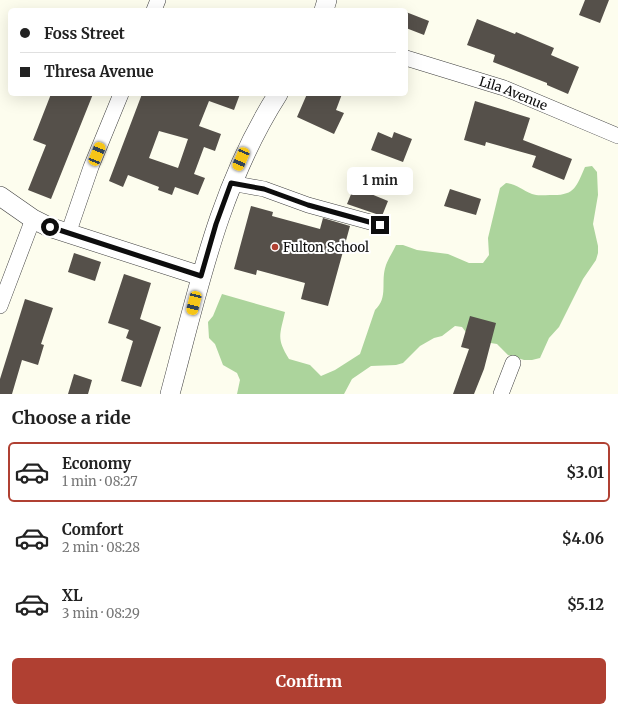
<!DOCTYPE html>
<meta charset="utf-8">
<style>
body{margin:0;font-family:Merriweather,serif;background:#f2f2f2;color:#222;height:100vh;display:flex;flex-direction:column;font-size:15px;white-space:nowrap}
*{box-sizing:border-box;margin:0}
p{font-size:13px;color:#767676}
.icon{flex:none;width:22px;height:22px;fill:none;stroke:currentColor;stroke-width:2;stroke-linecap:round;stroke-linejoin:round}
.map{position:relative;height:394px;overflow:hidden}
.panel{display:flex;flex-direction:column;background:#fff;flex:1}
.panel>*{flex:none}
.banner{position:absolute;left:8px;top:8px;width:400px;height:88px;border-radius:6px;box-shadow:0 4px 16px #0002;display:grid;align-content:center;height:88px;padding:0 12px;background:#fff}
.end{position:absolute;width:18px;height:18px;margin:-9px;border:5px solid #0d0d0d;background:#fff;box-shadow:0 0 0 2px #fff}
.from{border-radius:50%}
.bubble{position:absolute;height:28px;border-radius:6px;background:#fff;box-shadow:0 4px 16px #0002;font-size:13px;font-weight:700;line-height:28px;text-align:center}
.car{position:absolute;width:12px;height:24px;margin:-12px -6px;border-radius:5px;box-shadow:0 0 3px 1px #0007;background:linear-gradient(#f5c518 24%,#345 0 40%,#f5c518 0 76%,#345 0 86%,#f5c518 0)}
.banner b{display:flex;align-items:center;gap:14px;height:38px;font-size:15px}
.banner b+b{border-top:1px solid #e0e0e0}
.banner i{width:10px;height:10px;background:#222}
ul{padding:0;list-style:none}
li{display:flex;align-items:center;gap:12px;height:60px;margin:0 8px 6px;padding:0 4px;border:2px solid transparent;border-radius:6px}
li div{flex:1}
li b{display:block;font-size:15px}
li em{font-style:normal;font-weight:700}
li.active{border-color:#b04032}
li>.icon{width:36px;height:36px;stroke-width:1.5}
h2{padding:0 12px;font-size:18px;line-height:48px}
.action{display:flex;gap:8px;margin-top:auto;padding:8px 12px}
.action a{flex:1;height:46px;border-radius:6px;background:#b04032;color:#fff;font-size:16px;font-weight:700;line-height:46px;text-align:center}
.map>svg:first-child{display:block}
.forest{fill:#acd49c}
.building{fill:#55504a;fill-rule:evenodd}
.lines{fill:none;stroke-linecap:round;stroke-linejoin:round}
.minor-casing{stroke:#404040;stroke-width:16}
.tertiary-casing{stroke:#404040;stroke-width:20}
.minor{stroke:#fff;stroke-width:15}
.tertiary{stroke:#fff;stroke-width:19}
.route{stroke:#0d0d0d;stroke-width:5}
.poi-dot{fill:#b04032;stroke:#fff;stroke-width:1.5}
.labels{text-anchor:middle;stroke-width:4;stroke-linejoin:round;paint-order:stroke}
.street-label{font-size:13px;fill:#0d0d0d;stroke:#fff}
.poi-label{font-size:13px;fill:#0d0d0d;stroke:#fff;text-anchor:start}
</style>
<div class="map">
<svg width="618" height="394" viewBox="0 0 618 394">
<rect width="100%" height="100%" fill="#fdfdee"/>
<path class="forest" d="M 592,166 L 597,172 L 598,195 L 593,224 L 598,246 L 598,253 L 596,260 L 583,279 L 559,327 L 549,338 L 540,358 L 532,360 L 524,360 L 508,355 L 497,344 L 472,340 L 462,327 L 455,326 L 442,336 L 434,338 L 420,346 L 403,363 L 396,365 L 371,366 L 352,379 L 344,394 L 237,394 L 240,380 L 237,373 L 223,365 L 215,344 L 209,338 L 208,322 L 213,316 L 222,294 L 285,312 C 280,335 276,338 289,359 L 310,365 L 321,376 L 335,370 L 360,354 L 375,310 C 389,297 380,282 386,265 C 388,259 393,252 396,245 L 403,245 L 417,250 L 448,254 L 469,263 L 483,263 L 489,255 L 488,238 L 500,188 L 506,183 C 516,184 522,190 532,194 C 537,196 544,195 550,195 C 575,196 576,187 585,167 Z"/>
<path class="building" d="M 585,0 L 609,0 L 600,23 L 579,15 Z
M 406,12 L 429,21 L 424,35 L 406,28 Z
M 477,19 L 515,34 L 516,32 L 554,48 L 551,55 L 579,67 L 568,94 L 547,85 L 547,83 L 493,62 L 495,55 L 467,45 Z
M 51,94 L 93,94 L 51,199 L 28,190 L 46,145 L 33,140 Z
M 142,94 L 240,94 L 234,110 L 209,101 L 199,126 L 221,134 L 215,151 L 204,147 L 194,174 L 205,178 L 198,195 L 175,187 L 172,195 L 158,190 L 159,187 L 128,175 L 123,187 L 109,181 ZM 159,131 L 188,139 L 178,168 L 149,158 Z
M 307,94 L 342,94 L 336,110 L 344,113 L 334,134 L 297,117 Z
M 475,101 L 530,118 L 523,140 L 572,159 L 564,180 L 532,167 L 536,156 L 486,142 L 485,146 L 464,140 Z
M 378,132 L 392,138 L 394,132 L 412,139 L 403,162 L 371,150 Z
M 354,187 L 388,201 L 382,216 L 347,204 Z
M 450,189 L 481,199 L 476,215 L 444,206 Z
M 251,206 L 273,212 L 272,216 L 320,229 L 323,218 L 350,226 L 328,306 L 301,299 L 305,283 L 257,270 L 256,275 L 234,269 Z
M 74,253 L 101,262 L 95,281 L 68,272 Z
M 124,274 L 151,283 L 140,319 L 161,327 L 141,387 L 121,381 L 133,341 L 126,338 L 129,330 L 108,323 Z
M 25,299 L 53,308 L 41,344 L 44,345 L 38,365 L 22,360 L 12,394 L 0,394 L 0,379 Z
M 470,316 L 496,323 L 484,369 L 474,394 L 453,394 L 469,349 L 461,347 Z
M 74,374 L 92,380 L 88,394 L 68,394 Z"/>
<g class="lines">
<g class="minor-casing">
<g id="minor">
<path d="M 154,10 L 158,0"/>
<path id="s1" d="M 406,58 L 504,88 L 618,136"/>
<path d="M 231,183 L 264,189 L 308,205 L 381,225"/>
<path d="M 68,234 L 91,167 L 121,94"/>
<path d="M 0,306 L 33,219"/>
<path d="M 501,394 L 513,363"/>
</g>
</g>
<g class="tertiary-casing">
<path id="tertiary" d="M 324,10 L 327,0
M 0,196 L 33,219 L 49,227 L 201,276
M 170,394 C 198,290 219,186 278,94"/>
</g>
<use href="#minor" class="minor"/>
<use href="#tertiary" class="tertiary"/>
</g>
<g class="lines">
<path class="route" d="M 50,227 L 201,276 L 216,224 L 231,183 L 264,189 L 308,205 L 380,225"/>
</g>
<circle class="poi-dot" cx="275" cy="247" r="4"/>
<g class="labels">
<g class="street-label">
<text dy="5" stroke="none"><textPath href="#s1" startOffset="113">Lila Avenue</textPath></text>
</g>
<g class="poi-label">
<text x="283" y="252">Fulton School</text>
</g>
</g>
</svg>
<i class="end from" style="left:50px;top:227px"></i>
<i class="end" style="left:380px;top:225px"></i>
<div class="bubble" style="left:347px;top:167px;width:66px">1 min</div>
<i class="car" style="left:97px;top:154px;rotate:22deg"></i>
<i class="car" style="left:241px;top:159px;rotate:203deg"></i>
<i class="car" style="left:194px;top:303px;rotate:194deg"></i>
<div class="banner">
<b><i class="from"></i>Foss Street</b>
<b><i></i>Thresa Avenue</b>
</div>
</div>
<section class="panel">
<h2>Choose a ride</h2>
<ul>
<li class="active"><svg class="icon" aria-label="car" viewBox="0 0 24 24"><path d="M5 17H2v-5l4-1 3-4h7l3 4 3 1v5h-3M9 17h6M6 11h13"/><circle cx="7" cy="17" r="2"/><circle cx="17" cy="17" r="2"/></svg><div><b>Economy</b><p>1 min · 08:27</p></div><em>$3.01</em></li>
<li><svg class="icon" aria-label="car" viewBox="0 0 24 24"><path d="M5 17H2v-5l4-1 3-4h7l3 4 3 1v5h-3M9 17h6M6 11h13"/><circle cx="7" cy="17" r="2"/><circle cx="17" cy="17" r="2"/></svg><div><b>Comfort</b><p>2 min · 08:28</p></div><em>$4.06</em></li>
<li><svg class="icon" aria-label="car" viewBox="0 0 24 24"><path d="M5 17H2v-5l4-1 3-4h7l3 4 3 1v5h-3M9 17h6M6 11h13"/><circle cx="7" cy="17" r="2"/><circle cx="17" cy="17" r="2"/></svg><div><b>XL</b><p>3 min · 08:29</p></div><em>$5.12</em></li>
</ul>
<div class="action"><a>Confirm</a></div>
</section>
